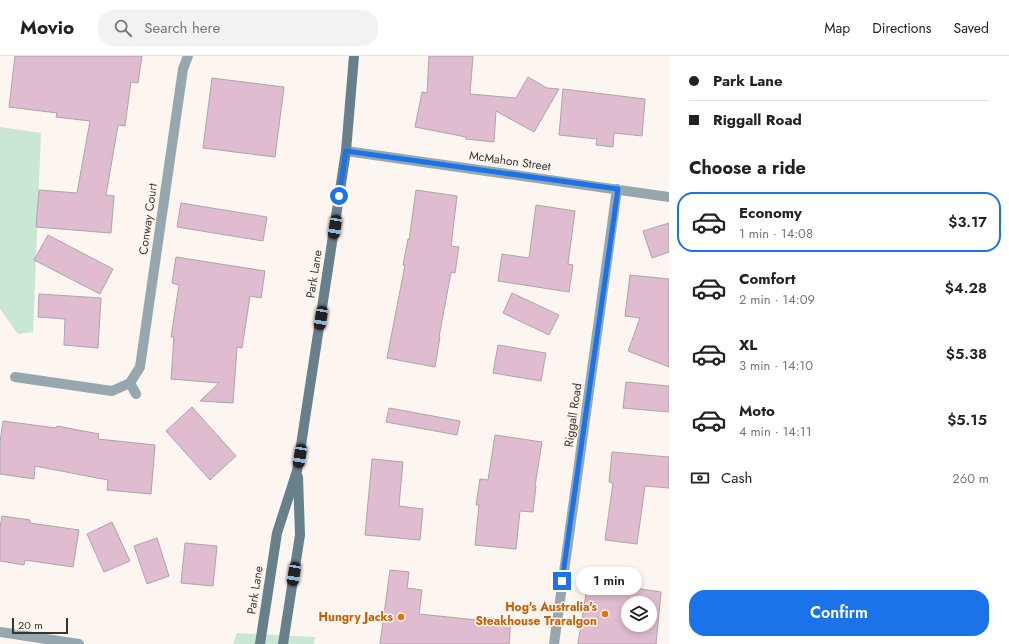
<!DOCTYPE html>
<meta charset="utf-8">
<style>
body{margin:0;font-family:Jost,sans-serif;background:#f2f2f2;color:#222;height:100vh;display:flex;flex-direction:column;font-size:15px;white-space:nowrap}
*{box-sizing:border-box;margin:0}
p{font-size:13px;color:#767676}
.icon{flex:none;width:22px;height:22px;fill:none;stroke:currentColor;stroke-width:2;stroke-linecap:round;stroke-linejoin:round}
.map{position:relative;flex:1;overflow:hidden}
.details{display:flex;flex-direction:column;background:#fff;width:340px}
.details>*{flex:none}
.top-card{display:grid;align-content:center;height:88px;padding:0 20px;background:#fff}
.tools{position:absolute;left:621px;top:540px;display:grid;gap:8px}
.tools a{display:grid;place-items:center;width:36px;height:36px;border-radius:50%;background:#fff;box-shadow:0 2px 6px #0003;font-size:20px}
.scale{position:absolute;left:12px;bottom:10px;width:56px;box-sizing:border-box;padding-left:4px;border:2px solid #3a3431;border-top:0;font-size:11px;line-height:14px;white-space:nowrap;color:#3a3431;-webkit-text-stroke:3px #fdf5f0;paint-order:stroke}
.end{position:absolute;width:18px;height:18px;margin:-9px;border:5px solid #1a73e8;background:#fff;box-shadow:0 0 0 2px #fff}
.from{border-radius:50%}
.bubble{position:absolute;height:28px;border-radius:14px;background:#fff;box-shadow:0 2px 6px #0003;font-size:13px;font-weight:600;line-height:28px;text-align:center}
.car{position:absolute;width:12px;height:24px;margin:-12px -6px;border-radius:5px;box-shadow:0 0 3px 1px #0007;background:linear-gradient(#222 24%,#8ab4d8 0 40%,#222 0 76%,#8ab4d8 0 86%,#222 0)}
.top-card b{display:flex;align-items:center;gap:14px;height:38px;font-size:15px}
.top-card b+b{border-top:1px solid #e0e0e0}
.top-card i{width:10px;height:10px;background:#222}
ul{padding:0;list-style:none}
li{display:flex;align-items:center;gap:12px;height:60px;margin:0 8px 6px;padding:0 12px;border:2px solid transparent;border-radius:16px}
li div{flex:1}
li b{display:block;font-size:15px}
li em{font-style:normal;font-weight:600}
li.active{border-color:#1a73e8}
li>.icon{width:36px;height:36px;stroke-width:1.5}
h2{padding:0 20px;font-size:18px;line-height:48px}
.pay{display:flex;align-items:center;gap:10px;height:44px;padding:0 20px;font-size:15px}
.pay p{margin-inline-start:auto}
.primary-button{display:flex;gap:8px;margin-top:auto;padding:8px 20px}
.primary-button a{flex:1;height:46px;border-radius:16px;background:#1a73e8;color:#fff;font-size:16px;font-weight:600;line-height:46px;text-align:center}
header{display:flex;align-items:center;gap:24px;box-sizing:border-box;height:56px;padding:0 20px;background:#fff;border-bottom:1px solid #e0e0e0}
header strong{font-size:19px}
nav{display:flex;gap:22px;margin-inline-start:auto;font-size:14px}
.search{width:280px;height:36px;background:#f2f2f2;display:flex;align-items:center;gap:10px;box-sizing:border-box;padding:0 14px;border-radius:16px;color:#767676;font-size:15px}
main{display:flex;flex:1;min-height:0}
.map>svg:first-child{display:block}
.green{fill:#cae6d4}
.building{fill:#dfbccf;stroke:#b0a3aa;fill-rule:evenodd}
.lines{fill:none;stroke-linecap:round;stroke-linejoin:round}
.street{stroke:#97a7ae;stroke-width:10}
.secondary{stroke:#68808b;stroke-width:10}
.route{stroke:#1a73e8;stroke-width:5}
.food-dot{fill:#e8710a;stroke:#fdf5f0;stroke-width:1.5}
.labels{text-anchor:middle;stroke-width:3;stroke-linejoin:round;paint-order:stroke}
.street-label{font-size:12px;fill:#3a3431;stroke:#fdf5f0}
.food-label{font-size:12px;font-weight:bold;fill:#c56008;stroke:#fdf5f0;text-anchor:end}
</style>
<header>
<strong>Movio</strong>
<div class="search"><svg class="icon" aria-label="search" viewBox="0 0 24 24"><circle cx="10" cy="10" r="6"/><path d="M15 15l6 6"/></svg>Search here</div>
<nav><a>Map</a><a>Directions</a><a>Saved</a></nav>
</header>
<main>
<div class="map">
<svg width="669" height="588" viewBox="0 0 669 588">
<rect width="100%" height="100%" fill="#fdf5f0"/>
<path class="green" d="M 0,71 L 41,77 L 33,276 L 18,278 L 0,253 Z
M 237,577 L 315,581 L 314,588 L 233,588 Z"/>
<path class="building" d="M 15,0 L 142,0 L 138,27 L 131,26 L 125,70 L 118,69 L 106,139 L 114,140 L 111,177 L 36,171 L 39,134 L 77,137 L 90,65 L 56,61 L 57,57 L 9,51 Z
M 429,0 L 473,0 L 470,38 L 516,42 L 528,21 L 547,32 L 559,33 L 534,76 L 496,55 L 494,86 L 466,83 L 466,81 L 415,71 L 422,36 L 427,37 Z
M 212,22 L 284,31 L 275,101 L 203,92 Z
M 563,33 L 645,43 L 642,80 L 614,77 L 613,91 L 596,89 L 597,83 L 559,79 Z
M 416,134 L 457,140 L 451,190 L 459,191 L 455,217 L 451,216 L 439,281 L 440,281 L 435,311 L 387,302 L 405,209 L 403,209 L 408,183 L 409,184 Z
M 181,147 L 267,161 L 263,185 L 177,171 Z
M 536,149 L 575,155 L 568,208 L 573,209 L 569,236 L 498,225 L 502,198 L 529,202 Z
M 669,167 L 669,196 L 652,202 L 643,175 Z
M 48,179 L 113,213 L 100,238 L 34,204 Z
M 176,201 L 265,215 L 261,242 L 250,240 L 242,292 L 237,291 L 233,347 L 200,345 L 219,327 L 171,323 L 174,281 L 171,281 L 179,229 L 172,227 Z
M 630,219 L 669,223 L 669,311 L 628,295 L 640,262 L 625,260 Z
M 512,237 L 559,259 L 549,279 L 503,257 Z
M 39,238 L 101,242 L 98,292 L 64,289 L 65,263 L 38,261 Z
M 498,289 L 546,297 L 541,325 L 493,317 Z
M 626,326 L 669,330 L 669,356 L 623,352 Z
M 192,351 L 236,400 L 210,424 L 166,375 Z
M 389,352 L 460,365 L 457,379 L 386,366 Z
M 3,365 L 56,372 L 57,370 L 99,378 L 98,383 L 155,389 L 151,438 L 107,434 L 108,424 L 35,410 L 34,423 L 0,418 L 0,386 Z
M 495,379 L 542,386 L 535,430 L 536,430 L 533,456 L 520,455 L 516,493 L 475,489 L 479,449 L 476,449 L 480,423 L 488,424 Z
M 612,396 L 669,401 L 669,432 L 645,430 L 637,488 L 605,484 L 613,427 L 609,426 Z
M 372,403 L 403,406 L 399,450 L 423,453 L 420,484 L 365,479 Z
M 2,460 L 30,464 L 30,467 L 79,474 L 73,511 L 25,504 L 24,509 L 0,505 L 0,472 Z
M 112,466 L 130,505 L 104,516 L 87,478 Z
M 157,482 L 169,520 L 147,528 L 134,490 Z
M 185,487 L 217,490 L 213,530 L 181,527 Z
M 390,514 L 409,516 L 407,532 L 422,534 L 419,558 L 477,564 L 478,561 L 511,564 L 509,588 L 380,588 Z
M 588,525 L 661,536 L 656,588 L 578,588 ZM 628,547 L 650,547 L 650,569 L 628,569 Z"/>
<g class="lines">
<path class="street" d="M 346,95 L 669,141
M 15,321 L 112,335 L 130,327 L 140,311 L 183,13 L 188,0
M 130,327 L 136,338
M 0,576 L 79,588
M 554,588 L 617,133"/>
<path class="secondary" d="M 260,588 L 277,477 L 297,415 L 346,95 L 354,0
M 283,588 L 300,479 L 298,421"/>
</g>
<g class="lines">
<path class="route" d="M 339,140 L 346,95 L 618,133 L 562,525"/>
</g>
<g class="food-dot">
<circle cx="605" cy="558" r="4"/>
<circle cx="401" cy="561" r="4"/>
</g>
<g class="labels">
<g class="street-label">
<text transform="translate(510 105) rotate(8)" y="4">McMahon Street</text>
<text transform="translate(148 163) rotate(-82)" y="4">Conway Court</text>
<text transform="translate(314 218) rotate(-81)" y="4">Park Lane</text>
<text transform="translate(573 359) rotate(-82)" y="4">Riggall Road</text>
<text transform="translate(255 534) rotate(-81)" y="4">Park Lane</text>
</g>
<g class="food-label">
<text x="597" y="555">Hog's Australia's<tspan x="597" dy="14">Steakhouse Traralgon</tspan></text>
<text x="393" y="565">Hungry Jacks</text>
</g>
</g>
</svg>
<div class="tools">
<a><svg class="icon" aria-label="layers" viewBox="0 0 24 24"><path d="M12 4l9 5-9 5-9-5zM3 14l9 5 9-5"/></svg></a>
</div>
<div class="scale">20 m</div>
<i class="end from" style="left:339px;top:140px"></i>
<i class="end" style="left:562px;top:525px"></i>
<div class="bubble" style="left:576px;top:511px;width:66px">1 min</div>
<i class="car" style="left:335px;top:171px;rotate:189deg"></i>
<i class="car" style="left:321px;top:262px;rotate:189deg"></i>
<i class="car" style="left:300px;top:400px;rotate:189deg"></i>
<i class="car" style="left:294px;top:518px;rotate:189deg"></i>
</div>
<section class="details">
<div class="top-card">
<b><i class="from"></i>Park Lane</b>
<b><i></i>Riggall Road</b>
</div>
<h2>Choose a ride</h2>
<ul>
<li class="active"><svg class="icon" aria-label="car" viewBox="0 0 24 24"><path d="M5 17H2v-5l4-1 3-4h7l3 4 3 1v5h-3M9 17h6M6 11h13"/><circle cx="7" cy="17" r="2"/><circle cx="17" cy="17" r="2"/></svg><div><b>Economy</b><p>1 min · 14:08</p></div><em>$3.17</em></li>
<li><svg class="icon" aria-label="car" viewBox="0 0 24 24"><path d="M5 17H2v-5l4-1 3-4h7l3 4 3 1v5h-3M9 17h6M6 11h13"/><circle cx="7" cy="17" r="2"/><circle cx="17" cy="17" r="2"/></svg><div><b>Comfort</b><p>2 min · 14:09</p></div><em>$4.28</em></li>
<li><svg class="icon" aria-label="car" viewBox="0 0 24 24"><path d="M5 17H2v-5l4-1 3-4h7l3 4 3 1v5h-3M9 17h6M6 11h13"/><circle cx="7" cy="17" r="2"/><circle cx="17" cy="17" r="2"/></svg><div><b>XL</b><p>3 min · 14:10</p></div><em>$5.38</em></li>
<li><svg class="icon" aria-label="car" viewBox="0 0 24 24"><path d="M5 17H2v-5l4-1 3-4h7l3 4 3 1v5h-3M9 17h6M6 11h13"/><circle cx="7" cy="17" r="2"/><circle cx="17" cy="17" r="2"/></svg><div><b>Moto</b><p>4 min · 14:11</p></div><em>$5.15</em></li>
</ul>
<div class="pay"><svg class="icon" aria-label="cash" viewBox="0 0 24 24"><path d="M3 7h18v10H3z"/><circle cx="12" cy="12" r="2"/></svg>Cash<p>260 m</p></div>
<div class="primary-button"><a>Confirm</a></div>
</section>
</main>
